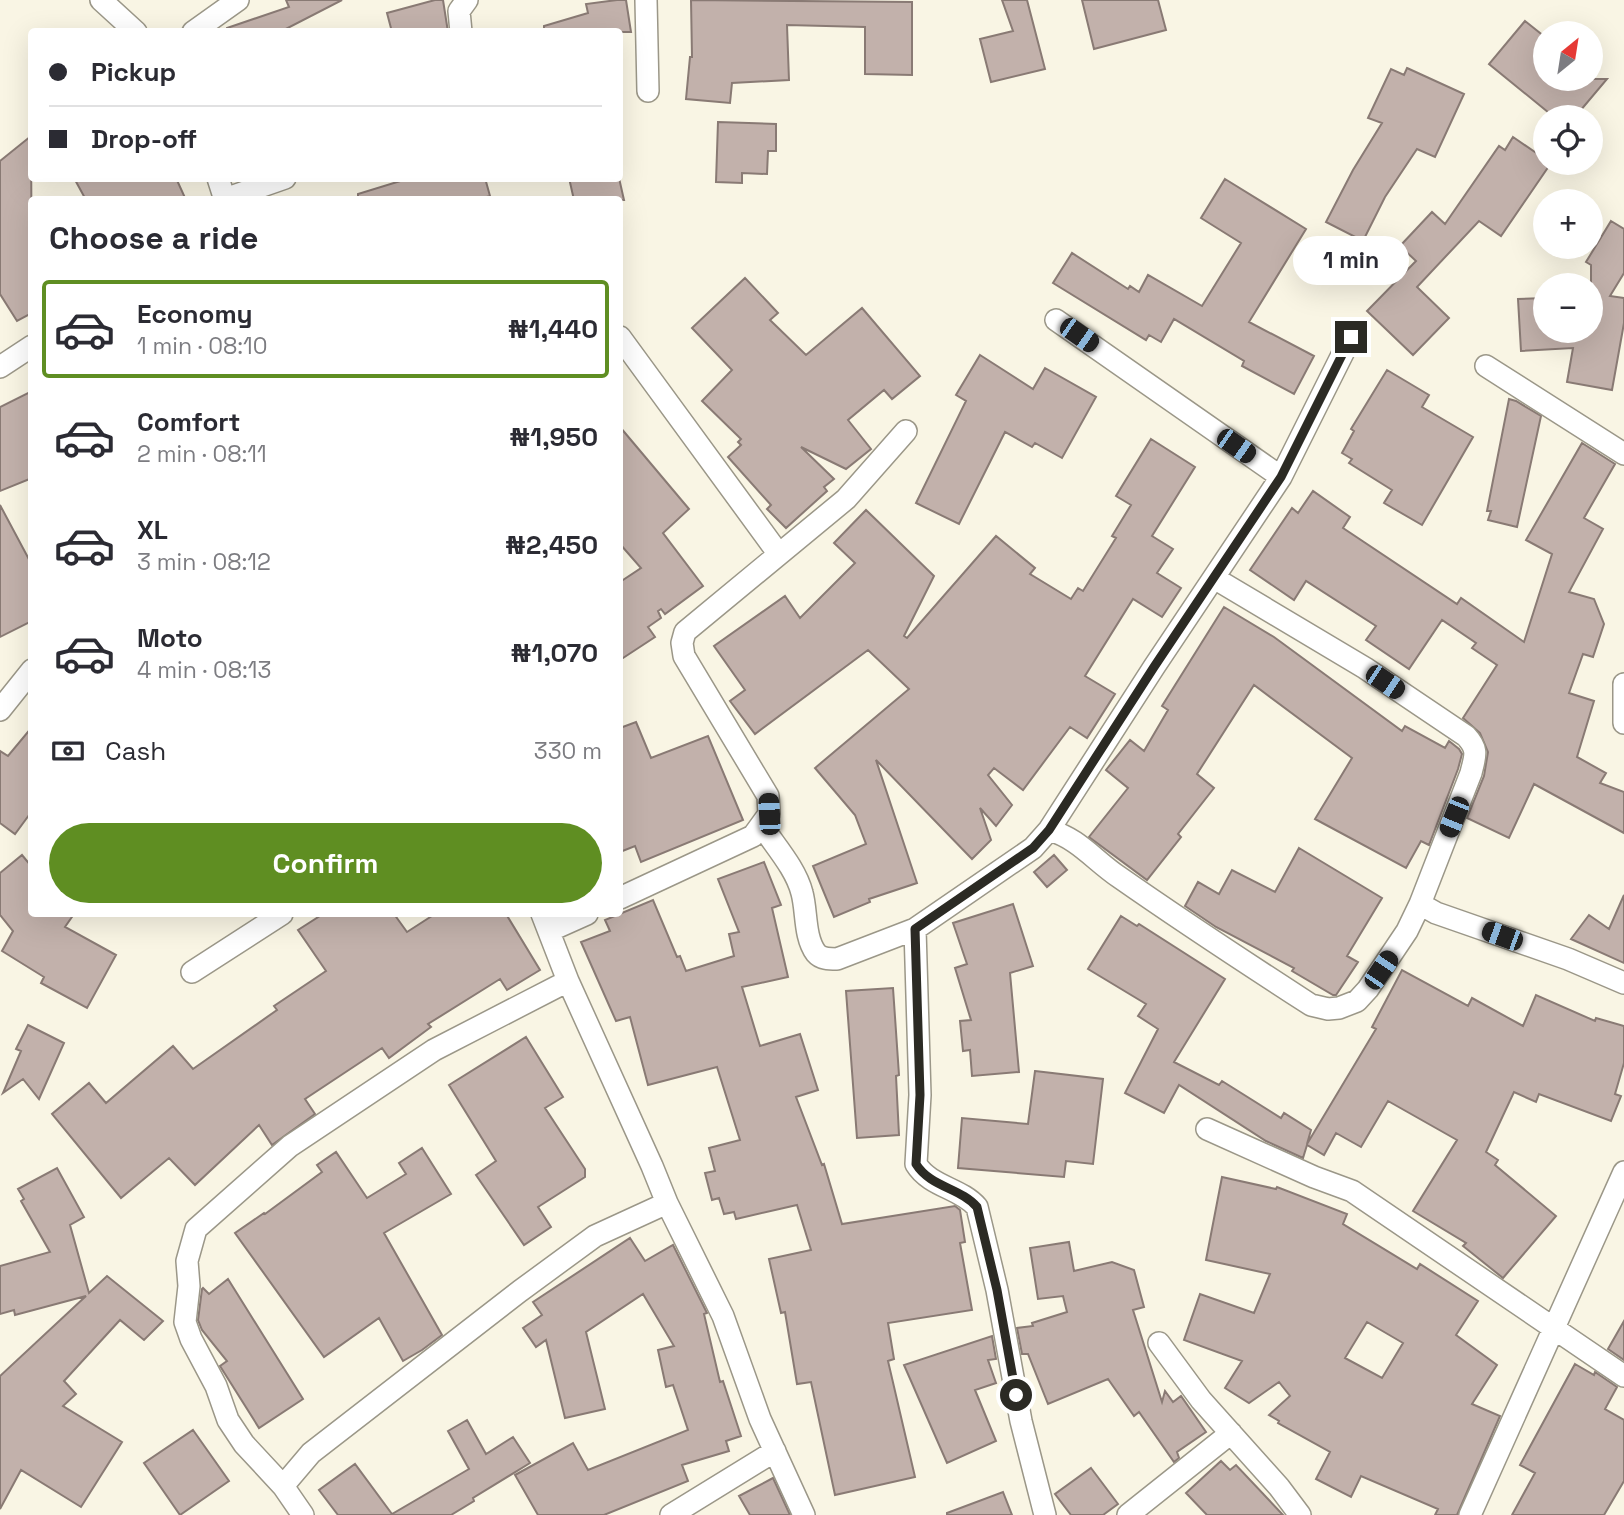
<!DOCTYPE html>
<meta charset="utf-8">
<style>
body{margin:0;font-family:"Space Grotesk",sans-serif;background:#f7f7f7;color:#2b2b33;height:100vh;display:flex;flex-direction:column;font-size:26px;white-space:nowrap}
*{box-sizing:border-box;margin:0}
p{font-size:23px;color:#7c7c81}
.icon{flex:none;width:38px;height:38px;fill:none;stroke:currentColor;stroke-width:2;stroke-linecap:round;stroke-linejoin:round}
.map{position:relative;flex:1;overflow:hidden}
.sheet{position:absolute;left:28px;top:196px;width:595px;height:721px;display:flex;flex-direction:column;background:#fff;border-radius:7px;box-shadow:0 7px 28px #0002}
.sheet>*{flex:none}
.hud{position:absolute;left:28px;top:28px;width:595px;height:154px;border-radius:7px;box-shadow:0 7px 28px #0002;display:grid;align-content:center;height:154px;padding:0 21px;background:#fff}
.needle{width:46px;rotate:30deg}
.fabs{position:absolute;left:1533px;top:21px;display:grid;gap:14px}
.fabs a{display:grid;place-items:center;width:70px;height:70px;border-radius:50%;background:#fff;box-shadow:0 7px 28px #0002;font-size:35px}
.end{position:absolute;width:32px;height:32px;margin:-16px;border:9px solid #2b2a24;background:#fff;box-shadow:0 0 0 4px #fff}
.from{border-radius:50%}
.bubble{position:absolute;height:49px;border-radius:24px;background:#fff;box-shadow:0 7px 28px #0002;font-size:23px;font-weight:700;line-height:49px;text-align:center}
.car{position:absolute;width:21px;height:42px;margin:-21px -10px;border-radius:9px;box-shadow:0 0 5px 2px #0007;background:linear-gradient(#222 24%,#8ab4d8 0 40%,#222 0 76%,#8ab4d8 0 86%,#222 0)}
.hud b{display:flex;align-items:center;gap:24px;height:66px;font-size:26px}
.hud b+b{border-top:2px solid #e1e1e2}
.hud i{width:18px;height:18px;background:#2b2b33}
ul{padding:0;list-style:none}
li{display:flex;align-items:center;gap:21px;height:98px;margin:0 14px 10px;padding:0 7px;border:4px solid transparent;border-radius:7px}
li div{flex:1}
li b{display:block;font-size:26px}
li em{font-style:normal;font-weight:700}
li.on{border-color:#5f8e22}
li>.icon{width:63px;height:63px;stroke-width:1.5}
h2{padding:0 21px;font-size:32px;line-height:84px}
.pay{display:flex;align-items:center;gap:18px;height:77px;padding:0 21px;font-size:26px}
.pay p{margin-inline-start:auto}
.cta{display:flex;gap:14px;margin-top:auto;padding:14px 21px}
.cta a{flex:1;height:80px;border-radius:42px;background:#5f8e22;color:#fff;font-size:28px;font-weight:700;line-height:80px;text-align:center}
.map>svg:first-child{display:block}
.building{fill:#c2b1ab;stroke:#897a74;stroke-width:2;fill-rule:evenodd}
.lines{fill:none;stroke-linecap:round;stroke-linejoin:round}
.street-casing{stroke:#9b9788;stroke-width:24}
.street{stroke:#fff;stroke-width:21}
.route{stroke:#2b2a24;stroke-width:9}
</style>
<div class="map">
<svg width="1624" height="1515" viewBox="0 0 1624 1515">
<rect width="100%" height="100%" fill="#f9f5e4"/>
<path class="building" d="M 286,0 L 342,0 L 280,32 L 227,32 L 227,28 L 289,7 Z
M 435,0 L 443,0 L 448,32 L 392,32 L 387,13 Z
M 617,0 L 626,0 L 631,32 L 544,32 L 544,26 L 588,13 L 586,4 Z
M 691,0 L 912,2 L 912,75 L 865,74 L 865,27 L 787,25 L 789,80 L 732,83 L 730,103 L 686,99 L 690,57 L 692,57 Z
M 1002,0 L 1027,0 L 1045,69 L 991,82 L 980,39 L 1013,31 Z
M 1082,0 L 1158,0 L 1166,30 L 1094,49 Z
M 1525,21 L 1545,37 L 1545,79 L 1607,79 L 1575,117 L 1554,117 L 1489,64 Z
M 1407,68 L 1464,94 L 1435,157 L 1417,149 L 1385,197 L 1363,241 L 1326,222 L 1353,170 L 1382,123 L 1368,118 L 1391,69 L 1404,75 Z
M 718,122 L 776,124 L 776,151 L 768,151 L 767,174 L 742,173 L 742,183 L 716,182 Z
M 31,136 L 32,313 L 17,321 L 0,294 L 0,161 Z
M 1513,137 L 1545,159 L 1545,163 L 1551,163 L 1501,236 L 1479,221 L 1417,287 L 1449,318 L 1413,355 L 1367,311 L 1416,261 L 1400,246 L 1432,212 L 1445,224 L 1499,146 L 1505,150 Z
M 74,178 L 176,178 L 186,200 L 86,200 Z
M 410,178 L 485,178 L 490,196 L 476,200 L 358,200 L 358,194 Z
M 569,178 L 619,178 L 624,200 L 574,200 Z
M 1225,179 L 1306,229 L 1249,322 L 1314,356 L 1294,394 L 1242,366 L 1244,361 L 1174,319 L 1161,342 L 1149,335 L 1146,340 L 1053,283 L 1072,253 L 1128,289 L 1130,286 L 1139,292 L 1148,275 L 1202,306 L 1241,243 L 1201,218 Z
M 1611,221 L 1624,229 L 1624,273 L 1610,296 L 1624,298 L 1624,323 L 1612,390 L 1567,382 L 1573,348 L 1521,351 L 1518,299 L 1545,298 L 1545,331 L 1591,331 L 1591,265 L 1586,262 Z
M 745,278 L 778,313 L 770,320 L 806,355 L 862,308 L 920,376 L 892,399 L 884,390 L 848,420 L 871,449 L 846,469 L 801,447 L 834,479 L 824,487 L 827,491 L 786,528 L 767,509 L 771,505 L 728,457 L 741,445 L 738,442 L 741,439 L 702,401 L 732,370 L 692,328 Z
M 980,355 L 1033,389 L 1045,368 L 1096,397 L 1062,458 L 1035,443 L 1032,447 L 1005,432 L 959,524 L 916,503 L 966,401 L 956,395 Z
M 1387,370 L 1429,395 L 1422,407 L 1473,437 L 1422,525 L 1384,503 L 1392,490 L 1349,463 L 1352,459 L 1342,453 L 1354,431 L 1351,429 Z
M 32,391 L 32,478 L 0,491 L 0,407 Z
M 1509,399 L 1516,401 L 1541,416 L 1517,527 L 1488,520 L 1491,511 L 1487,511 Z
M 620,427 L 689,509 L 663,533 L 703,586 L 665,614 L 661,609 L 658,611 L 661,618 L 648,627 L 655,637 L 620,660 L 620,582 L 641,568 L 620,544 Z
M 1151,439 L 1195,467 L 1152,536 L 1173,549 L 1157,573 L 1181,588 L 1162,617 L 1133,599 L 1085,676 L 1115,694 L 1087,738 L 1070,727 L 1023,790 L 994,768 L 988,775 L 1012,805 L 996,826 L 980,808 L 991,840 L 972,859 L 876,760 L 917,883 L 869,899 L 870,902 L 834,917 L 813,866 L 866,844 L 855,815 L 815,768 L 909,689 L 868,650 L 755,734 L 730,701 L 745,690 L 714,646 L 785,596 L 800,618 L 855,563 L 834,543 L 866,510 L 934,576 L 904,636 L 907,638 L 996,536 L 1035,568 L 1030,574 L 1071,599 L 1078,588 L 1083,591 L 1116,538 L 1112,536 L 1131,505 L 1116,496 Z
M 1582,443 L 1615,464 L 1584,518 L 1603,529 L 1569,592 L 1594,599 L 1604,624 L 1593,657 L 1583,654 L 1569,693 L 1594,701 L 1577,757 L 1606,773 L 1600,783 L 1624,792 L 1624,833 L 1534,784 L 1509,838 L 1467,818 L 1484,776 L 1488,752 L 1480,733 L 1463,718 L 1497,665 L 1472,648 L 1476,643 L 1442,620 L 1409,669 L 1366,640 L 1376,626 L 1306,581 L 1294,600 L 1250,570 L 1292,508 L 1298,513 L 1313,491 L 1350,517 L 1343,528 L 1457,604 L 1461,598 L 1524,642 L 1552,554 L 1526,540 Z
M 0,505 L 32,565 L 32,621 L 0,637 Z
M 1224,607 L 1274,637 L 1402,731 L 1405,726 L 1445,748 L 1449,741 L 1459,749 L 1462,754 L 1458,769 L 1429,845 L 1421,841 L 1406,868 L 1315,819 L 1352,758 L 1254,685 L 1197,774 L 1214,788 L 1178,834 L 1181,837 L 1147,880 L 1089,837 L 1128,788 L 1106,770 L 1130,740 L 1144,751 L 1168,710 L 1162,706 Z
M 636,722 L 651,758 L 708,736 L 743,820 L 641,862 L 635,846 L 620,852 L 620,728 Z
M 32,727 L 32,811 L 15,834 L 0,823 L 0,751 L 8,756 Z
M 1299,848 L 1382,898 L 1347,956 L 1358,962 L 1336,995 L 1333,995 L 1292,971 L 1294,968 L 1216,927 L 1185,906 L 1198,882 L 1219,894 L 1232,870 L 1275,892 Z
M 22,855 L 32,867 L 32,914 L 74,914 L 65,927 L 116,955 L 87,1008 L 41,983 L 44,977 L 2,951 L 13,931 L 0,915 L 0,873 Z
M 1054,855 L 1067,870 L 1047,887 L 1034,872 Z
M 764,862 L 781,905 L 772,908 L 788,977 L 742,987 L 760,1046 L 800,1034 L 818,1090 L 796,1097 L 822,1165 L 824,1164 L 842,1224 L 955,1206 L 960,1210 L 965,1242 L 960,1243 L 972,1310 L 888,1323 L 894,1359 L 888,1361 L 915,1477 L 835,1495 L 811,1382 L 797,1384 L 785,1312 L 781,1313 L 769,1259 L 811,1250 L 797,1205 L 736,1219 L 734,1212 L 724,1214 L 719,1198 L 712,1200 L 705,1173 L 715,1171 L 709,1148 L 740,1140 L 717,1067 L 648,1085 L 630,1017 L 616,1021 L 581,942 L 610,931 L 605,920 L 653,900 L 677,957 L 680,956 L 686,971 L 734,956 L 729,934 L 739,932 L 718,879 Z
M 1624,895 L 1624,963 L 1571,939 L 1589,915 L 1609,929 Z
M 1013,904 L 1033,966 L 1010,973 L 1019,1072 L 972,1076 L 970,1050 L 963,1051 L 960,1021 L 971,1020 L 955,968 L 967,964 L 953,923 Z
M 323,914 L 394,914 L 407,932 L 435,914 L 506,914 L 540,970 L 507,990 L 500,979 L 428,1024 L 431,1027 L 389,1058 L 382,1048 L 305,1099 L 315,1114 L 272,1145 L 259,1125 L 195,1185 L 169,1158 L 121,1198 L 52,1114 L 89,1083 L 106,1103 L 173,1046 L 193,1069 L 277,1010 L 274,1006 L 326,971 L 298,930 Z
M 1121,916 L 1137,926 L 1139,924 L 1225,979 L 1174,1062 L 1219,1085 L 1222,1081 L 1281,1118 L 1284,1113 L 1311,1130 L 1307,1144 L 1376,1029 L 1372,1027 L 1402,970 L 1468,1006 L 1472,998 L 1523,1026 L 1536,995 L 1595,1021 L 1596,1018 L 1624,1026 L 1624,1063 L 1615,1094 L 1621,1096 L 1611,1121 L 1539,1094 L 1536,1102 L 1514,1092 L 1486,1152 L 1498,1160 L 1495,1165 L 1556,1216 L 1503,1278 L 1463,1246 L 1466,1243 L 1413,1211 L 1457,1140 L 1388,1101 L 1361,1147 L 1336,1133 L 1324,1155 L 1307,1145 L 1303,1158 L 1266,1141 L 1179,1085 L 1164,1113 L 1125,1093 L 1158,1029 L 1138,1016 L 1146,1004 L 1088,969 Z
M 893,988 L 899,1075 L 896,1076 L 899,1135 L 857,1138 L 846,991 Z
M 28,1025 L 64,1043 L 39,1099 L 23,1079 L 3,1093 L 21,1051 L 16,1049 Z
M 526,1037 L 563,1097 L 545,1108 L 585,1169 L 585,1177 L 538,1207 L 551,1227 L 524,1245 L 476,1175 L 496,1161 L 449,1085 Z
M 1035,1071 L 1103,1079 L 1093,1164 L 1066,1161 L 1064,1177 L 958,1168 L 962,1118 L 1028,1124 Z
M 422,1148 L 451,1194 L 384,1233 L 442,1335 L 422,1350 L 403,1361 L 379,1318 L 324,1357 L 235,1233 L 264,1213 L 265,1214 L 322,1172 L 317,1165 L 336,1152 L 367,1198 L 406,1174 L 399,1163 Z
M 57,1168 L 84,1217 L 70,1225 L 89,1293 L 107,1276 L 163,1321 L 144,1340 L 120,1320 L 64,1381 L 76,1394 L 63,1406 L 122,1442 L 81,1507 L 21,1470 L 0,1509 L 0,1376 L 86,1296 L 15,1315 L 14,1310 L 0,1314 L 0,1266 L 50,1252 L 21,1201 L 24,1199 L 18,1189 Z
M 1222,1177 L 1276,1189 L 1277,1187 L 1347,1214 L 1343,1224 L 1417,1269 L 1420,1264 L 1478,1301 L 1456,1335 L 1497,1365 L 1472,1404 L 1500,1416 L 1457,1515 L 1435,1515 L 1438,1509 L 1361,1476 L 1351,1497 L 1316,1479 L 1330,1452 L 1278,1423 L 1279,1421 L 1269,1415 L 1290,1396 L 1279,1382 L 1249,1403 L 1225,1388 L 1242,1361 L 1184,1340 L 1200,1294 L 1254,1313 L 1270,1274 L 1206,1260 ZM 1367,1322 L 1403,1343 L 1382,1378 L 1345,1358 Z
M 630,1238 L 645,1261 L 673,1245 L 707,1313 L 704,1314 L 720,1382 L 723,1381 L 741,1436 L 726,1441 L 729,1451 L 682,1465 L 688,1481 L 604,1515 L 538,1515 L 515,1475 L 573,1443 L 588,1470 L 688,1430 L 673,1385 L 666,1387 L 658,1350 L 674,1346 L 643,1294 L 586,1332 L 605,1409 L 565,1418 L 546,1340 L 536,1347 L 523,1328 L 542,1315 L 533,1302 Z
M 1069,1242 L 1074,1271 L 1112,1262 L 1134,1270 L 1144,1307 L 1133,1310 L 1162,1402 L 1165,1391 L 1173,1402 L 1181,1396 L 1206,1432 L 1177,1452 L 1179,1458 L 1174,1462 L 1139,1412 L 1134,1416 L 1108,1379 L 1048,1404 L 1028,1354 L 1022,1354 L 1017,1328 L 1033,1326 L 1032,1323 L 1067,1312 L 1063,1296 L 1038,1299 L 1030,1248 Z
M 228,1279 L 303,1399 L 259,1428 L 220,1366 L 227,1361 L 202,1330 L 198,1320 L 202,1289 L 203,1288 L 209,1294 Z
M 1624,1321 L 1624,1360 L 1608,1349 Z
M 992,1336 L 996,1359 L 988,1360 L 996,1383 L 975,1390 L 996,1441 L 947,1463 L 904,1365 Z
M 1575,1364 L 1594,1375 L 1595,1372 L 1617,1387 L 1605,1409 L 1624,1420 L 1624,1481 L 1604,1515 L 1512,1515 L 1535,1473 L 1520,1465 Z
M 467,1420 L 486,1454 L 513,1437 L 530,1463 L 473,1498 L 474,1501 L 451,1515 L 338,1515 L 319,1490 L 355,1464 L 392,1514 L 469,1469 L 448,1431 Z
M 193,1430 L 229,1481 L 180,1515 L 144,1463 Z
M 1221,1461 L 1230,1470 L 1236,1465 L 1283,1515 L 1207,1515 L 1186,1493 Z
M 1091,1468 L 1118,1504 L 1103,1515 L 1071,1515 L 1055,1494 Z
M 773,1478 L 790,1515 L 750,1515 L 739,1496 Z
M 1003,1492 L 1012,1515 L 947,1515 L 947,1513 Z"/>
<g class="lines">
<g class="street-casing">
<path id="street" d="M 101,0 L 136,32
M 646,0 L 648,91
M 193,32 L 238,0
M 461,32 L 459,11 L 467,0
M 218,178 L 225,200
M 225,199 L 285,178
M 1056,320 L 1281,477
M 620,337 L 778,553
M 1486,366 L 1624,454
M 0,367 L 32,346
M 1624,684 L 1624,723
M 0,710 L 32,670
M 762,826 C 776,847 796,869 802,893 C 807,911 804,937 816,953 C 821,959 829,959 837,959 L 915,929 L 1033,848 L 1049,830 L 1154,667 L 1281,477 L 1351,337
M 1049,830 C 1078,838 1095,861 1119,877 C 1182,921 1246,963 1311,1005 L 1328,1009 L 1339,1008 L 1357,1001 L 1368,989 L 1407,931 L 1420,904 L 1471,773 C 1475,756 1479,750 1466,736 L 1365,668 L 1214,578
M 620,898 L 753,836 L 769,814 L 768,796 L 684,656 L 682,643 L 685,632 L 846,499 L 906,431
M 1420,904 L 1436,913 L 1568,959 L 1624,983
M 542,914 L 568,981 L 652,1166 L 667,1203 L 723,1316 L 760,1419 L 804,1515
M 915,929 L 920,1095 L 916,1164 C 930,1187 961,1188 977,1207 L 997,1290 L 1021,1421 L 1045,1515
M 549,931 L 587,914
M 192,972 L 282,914
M 1207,1129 L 1314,1177 L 1352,1191 L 1624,1376
M 1159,1343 L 1201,1400 L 1279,1487 L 1300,1515
M 283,1486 L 311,1453 L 520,1291 L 595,1236 L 667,1203
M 303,1515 L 283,1486 L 244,1444 L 228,1420 L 216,1386 L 191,1339 L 185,1322 L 189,1286 L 187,1261 L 196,1229 L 290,1146 L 434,1050 L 568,981
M 671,1515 L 775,1451
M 1128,1515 L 1231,1433
M 1470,1515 L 1624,1172"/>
</g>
<use href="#street" class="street"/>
</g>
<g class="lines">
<path class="route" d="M 1016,1395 L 997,1290 L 977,1207 C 961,1188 930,1187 916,1164 L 920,1095 L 915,929 L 1033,848 L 1049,830 L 1154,667 L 1281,477 L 1351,337"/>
</g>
</svg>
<div class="fabs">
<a><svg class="needle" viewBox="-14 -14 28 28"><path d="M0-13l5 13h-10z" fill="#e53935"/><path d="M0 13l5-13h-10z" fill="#7c7c81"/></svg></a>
<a><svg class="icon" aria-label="locate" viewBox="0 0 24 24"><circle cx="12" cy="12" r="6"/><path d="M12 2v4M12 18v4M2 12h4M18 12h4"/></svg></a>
<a>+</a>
<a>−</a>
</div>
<i class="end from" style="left:1016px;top:1395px"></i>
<i class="end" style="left:1351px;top:337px"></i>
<div class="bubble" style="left:1293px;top:236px;width:116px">1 min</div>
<i class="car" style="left:1079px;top:335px;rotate:125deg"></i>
<i class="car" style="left:1236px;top:446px;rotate:125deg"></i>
<i class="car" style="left:1385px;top:682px;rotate:124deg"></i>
<i class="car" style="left:769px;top:814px;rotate:357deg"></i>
<i class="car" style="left:1454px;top:817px;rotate:202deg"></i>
<i class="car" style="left:1502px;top:936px;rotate:290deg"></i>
<i class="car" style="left:1381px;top:970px;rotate:34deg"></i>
<div class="hud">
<b><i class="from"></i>Pickup</b>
<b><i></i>Drop-off</b>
</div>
<section class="sheet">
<h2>Choose a ride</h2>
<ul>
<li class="on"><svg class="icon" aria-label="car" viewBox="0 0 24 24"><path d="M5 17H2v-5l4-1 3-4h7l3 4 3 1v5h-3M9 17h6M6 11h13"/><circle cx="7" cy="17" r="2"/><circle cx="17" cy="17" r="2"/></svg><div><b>Economy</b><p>1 min · 08:10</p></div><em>₦1,440</em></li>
<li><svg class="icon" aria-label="car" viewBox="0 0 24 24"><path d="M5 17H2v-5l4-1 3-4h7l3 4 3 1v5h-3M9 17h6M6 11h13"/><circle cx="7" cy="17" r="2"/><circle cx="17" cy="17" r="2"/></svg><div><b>Comfort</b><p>2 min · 08:11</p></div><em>₦1,950</em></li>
<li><svg class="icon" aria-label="car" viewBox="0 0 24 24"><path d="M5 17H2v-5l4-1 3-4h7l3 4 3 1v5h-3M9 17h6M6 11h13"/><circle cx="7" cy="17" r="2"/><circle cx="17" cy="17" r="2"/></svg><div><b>XL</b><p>3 min · 08:12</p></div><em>₦2,450</em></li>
<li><svg class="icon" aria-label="car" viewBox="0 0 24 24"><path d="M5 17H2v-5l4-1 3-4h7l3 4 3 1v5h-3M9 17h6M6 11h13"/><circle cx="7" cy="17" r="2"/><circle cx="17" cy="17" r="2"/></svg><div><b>Moto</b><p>4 min · 08:13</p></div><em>₦1,070</em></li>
</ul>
<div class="pay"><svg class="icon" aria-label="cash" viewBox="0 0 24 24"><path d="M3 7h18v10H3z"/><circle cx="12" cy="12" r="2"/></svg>Cash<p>330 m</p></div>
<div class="cta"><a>Confirm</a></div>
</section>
</div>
